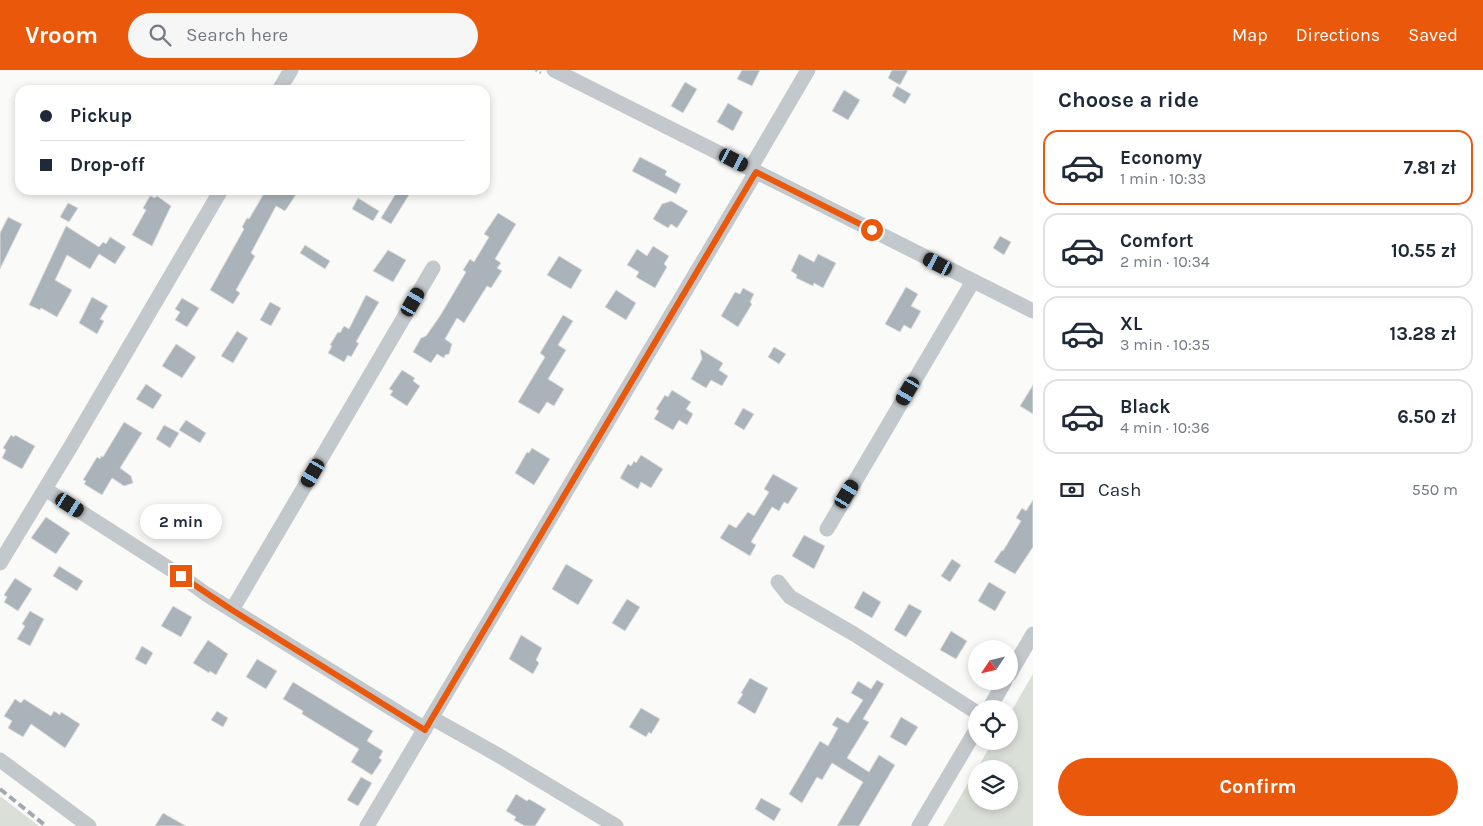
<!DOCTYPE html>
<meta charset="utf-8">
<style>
body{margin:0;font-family:Karla,sans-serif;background:#f6f6f7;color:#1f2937;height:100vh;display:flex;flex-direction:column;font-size:19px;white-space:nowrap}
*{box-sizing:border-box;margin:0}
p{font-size:16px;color:#747a83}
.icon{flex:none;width:28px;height:28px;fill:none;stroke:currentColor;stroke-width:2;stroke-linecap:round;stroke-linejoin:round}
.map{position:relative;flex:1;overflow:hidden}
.side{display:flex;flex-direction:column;background:#fff;width:450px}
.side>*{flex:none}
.top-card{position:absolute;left:15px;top:15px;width:475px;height:110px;border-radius:15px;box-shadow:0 2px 8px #0003;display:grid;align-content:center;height:110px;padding:0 25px;background:#fff}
.needle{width:32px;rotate:235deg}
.controls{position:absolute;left:968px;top:570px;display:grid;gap:10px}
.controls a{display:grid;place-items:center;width:50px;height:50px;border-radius:50%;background:#fff;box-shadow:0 2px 8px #0003;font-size:25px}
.end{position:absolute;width:22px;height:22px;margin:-11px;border:6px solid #ea580c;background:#fff;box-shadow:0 0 0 2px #fff}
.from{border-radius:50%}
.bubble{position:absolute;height:35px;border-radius:18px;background:#fff;box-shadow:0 2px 8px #0003;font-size:16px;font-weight:700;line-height:35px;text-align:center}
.car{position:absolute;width:15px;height:30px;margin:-15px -8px;border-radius:6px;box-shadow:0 0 4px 1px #0007;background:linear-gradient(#222 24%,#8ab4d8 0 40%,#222 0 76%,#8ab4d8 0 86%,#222 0)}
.top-card b{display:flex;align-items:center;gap:18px;height:48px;font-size:19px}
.top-card b+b{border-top:1px solid #e0e1e3}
.top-card i{width:12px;height:12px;background:#1f2937}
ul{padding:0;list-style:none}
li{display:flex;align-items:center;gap:15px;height:75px;margin:0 10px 8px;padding:0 15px;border:2px solid #e0e1e3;border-radius:15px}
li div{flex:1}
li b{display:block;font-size:19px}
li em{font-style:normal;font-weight:700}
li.on{border-color:#ea580c}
li>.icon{width:45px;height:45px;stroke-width:1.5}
h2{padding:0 25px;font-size:22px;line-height:60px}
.pay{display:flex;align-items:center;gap:12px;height:55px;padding:0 25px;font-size:19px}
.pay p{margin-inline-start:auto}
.primary-button{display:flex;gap:10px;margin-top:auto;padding:10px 25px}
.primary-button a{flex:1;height:58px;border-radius:30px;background:#ea580c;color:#fff;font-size:20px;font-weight:700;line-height:58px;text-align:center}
header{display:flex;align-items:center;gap:30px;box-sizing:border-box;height:70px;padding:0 25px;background:#ea580c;color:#fff}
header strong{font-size:24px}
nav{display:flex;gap:28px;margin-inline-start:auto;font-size:18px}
.search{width:350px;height:45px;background:#f6f6f7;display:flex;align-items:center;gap:12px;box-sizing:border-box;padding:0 18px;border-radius:28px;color:#747a83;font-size:19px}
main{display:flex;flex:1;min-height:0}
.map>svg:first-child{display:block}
.green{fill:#dadfd7}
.building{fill:#aab3b9;stroke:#dcdcda}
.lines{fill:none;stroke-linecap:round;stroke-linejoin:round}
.path{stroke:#bbbfc2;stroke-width:2.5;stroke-dasharray:2.5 2.5;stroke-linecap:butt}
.minor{stroke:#c3c8cc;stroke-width:15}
.rail{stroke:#a2aab0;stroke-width:4;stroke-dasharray:8 4;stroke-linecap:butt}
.route{stroke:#ea580c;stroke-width:6}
</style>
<header>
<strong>Vroom</strong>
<div class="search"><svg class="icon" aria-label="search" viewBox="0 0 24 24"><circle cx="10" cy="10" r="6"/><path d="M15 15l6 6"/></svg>Search here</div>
<nav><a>Map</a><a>Directions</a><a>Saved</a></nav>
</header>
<main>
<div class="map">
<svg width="1033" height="756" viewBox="0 0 1033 756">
<rect width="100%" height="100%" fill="#fafaf8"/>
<path class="green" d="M 1033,604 L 1033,756 L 943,756 L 976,700 L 976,731 L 1009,731 L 1009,699 L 977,699 L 993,671 L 1009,671 L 1009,645 Z
M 0,726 L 39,756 L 0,756 Z"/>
<path class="building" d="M 742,0 L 760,0 L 752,16 L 737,9 Z
M 892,0 L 908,0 L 900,15 L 888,8 Z
M 685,12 L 697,19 L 683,43 L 671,36 Z
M 897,16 L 911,24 L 905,34 L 892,26 Z
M 844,20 L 860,30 L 848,50 L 832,41 Z
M 728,33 L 743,42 L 733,61 L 717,52 Z
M 640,87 L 667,101 L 665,105 L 681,114 L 676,124 L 632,101 Z
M 266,120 L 299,120 L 285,141 L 276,136 L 251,183 L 255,186 L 236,220 L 240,223 L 233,234 L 210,220 L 244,159 L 242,157 L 247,148 L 249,149 Z
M 398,120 L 412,120 L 391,154 L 381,148 Z
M 150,126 L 155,128 L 157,126 L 171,136 L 152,176 L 132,165 L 146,140 L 143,138 Z
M 358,128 L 379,141 L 373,151 L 352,139 Z
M 671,131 L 688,141 L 677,158 L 671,154 L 668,158 L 653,149 L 662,134 Z
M 68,133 L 78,138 L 69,152 L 60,147 Z
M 498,143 L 516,154 L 495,189 L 501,193 L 497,198 L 502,201 L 491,218 L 487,216 L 464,253 L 457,248 L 445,269 L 452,274 L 449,284 L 445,285 L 444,288 L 437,284 L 431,293 L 413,282 L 421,268 L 426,266 L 440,246 L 466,202 L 463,200 L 470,189 L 474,192 L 489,167 L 484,164 Z
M 8,147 L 22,154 L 0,199 L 0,163 Z
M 66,156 L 99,177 L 103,172 L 106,174 L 110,167 L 126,177 L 115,194 L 99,184 L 90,199 L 67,185 L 55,210 L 72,220 L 57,247 L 41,238 L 40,240 L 29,235 Z
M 1000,166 L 1011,172 L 1004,185 L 993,178 Z
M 305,175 L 330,191 L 325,199 L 300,183 Z
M 653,176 L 669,186 L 664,194 L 667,197 L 655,218 L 636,207 L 639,202 L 627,195 L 637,179 L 647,186 Z
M 388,180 L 406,190 L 393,212 L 373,201 Z
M 799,184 L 814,192 L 818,184 L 836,193 L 823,218 L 814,213 L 813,216 L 796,208 L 797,205 L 791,201 Z
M 559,186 L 582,200 L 571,219 L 547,205 Z
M 906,217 L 918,224 L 911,236 L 921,241 L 911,259 L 904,255 L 900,262 L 885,254 Z
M 743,218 L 754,224 L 750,232 L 752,234 L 738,257 L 721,246 L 735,222 L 740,224 Z
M 616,220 L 636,233 L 626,250 L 605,237 Z
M 366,225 L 379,232 L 356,272 L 359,273 L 351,287 L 348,285 L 344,292 L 328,283 L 332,276 L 330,275 L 338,262 L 340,263 L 344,256 L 349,259 Z
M 92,227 L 108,236 L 100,249 L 104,251 L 97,264 L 79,253 Z
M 182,228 L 199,238 L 187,257 L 175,250 L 180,242 L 175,239 Z
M 270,232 L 281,238 L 271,256 L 260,250 Z
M 563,245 L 573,251 L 558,275 L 566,280 L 548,309 L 564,319 L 554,336 L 547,332 L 539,344 L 518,332 L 545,287 L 540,283 Z
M 237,261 L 248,268 L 233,293 L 221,286 Z
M 176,274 L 196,287 L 182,308 L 162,296 Z
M 774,277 L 786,284 L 779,294 L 768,287 Z
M 700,279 L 723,293 L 719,300 L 728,306 L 722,316 L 711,310 L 706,318 L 691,309 L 702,289 Z
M 402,300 L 415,308 L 413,311 L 420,316 L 407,336 L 390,325 L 393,321 L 389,319 Z
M 146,314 L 162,325 L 153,339 L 136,329 Z
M 1033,315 L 1033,344 L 1020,336 Z
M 672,320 L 691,332 L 686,339 L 693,344 L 687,355 L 679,350 L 673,360 L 654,349 L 659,341 L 656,339 L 665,325 L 668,327 Z
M 743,338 L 754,344 L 744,360 L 734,354 Z
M 186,350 L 206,363 L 200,373 L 179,360 Z
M 124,352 L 142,363 L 120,398 L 131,406 L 133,413 L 124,416 L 112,408 L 102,425 L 84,414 L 86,411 L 83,410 L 97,387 L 100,389 L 101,386 L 103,387 Z
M 164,355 L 179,363 L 170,378 L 156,369 Z
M 11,365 L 14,367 L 15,365 L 35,376 L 22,399 L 2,388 L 6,380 L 3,378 Z
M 532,378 L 550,389 L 534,415 L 515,403 L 527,382 L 529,383 Z
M 641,385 L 663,399 L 651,418 L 641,412 L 638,419 L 620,408 L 628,394 L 631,396 L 634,391 L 636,393 Z
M 773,404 L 798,418 L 788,434 L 784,432 L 779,441 L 772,437 L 751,472 L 756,475 L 750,486 L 720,468 L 729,454 L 736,458 L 748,442 L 754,446 L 769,422 L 764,419 Z
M 1033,430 L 1033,477 L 1015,504 L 994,492 L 1002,480 L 1003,481 L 1021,451 L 1016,448 L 1022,438 L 1026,441 Z
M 46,447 L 70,463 L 56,484 L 31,468 Z
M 804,465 L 825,476 L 814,499 L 792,486 Z
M 952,489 L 961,495 L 950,512 L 941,506 Z
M 566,494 L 593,510 L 578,535 L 552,519 Z
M 59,496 L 83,511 L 77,521 L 53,506 Z
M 15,508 L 32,519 L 18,541 L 4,532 L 7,527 L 4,525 Z
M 989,512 L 1006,522 L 995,541 L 978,531 Z
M 863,521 L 881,532 L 872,548 L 854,538 Z
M 627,529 L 640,537 L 625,561 L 612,553 Z
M 909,534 L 922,541 L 906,567 L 894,560 Z
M 173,536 L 192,547 L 181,567 L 161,556 Z
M 30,541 L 44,549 L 30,576 L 17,569 L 25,556 L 22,554 Z
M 951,561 L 967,571 L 956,589 L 940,580 Z
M 521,565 L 542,578 L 536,590 L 539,593 L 533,604 L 509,589 Z
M 208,570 L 228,584 L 216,605 L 210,601 L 209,603 L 193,593 Z
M 142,576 L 153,583 L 146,595 L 135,589 Z
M 257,589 L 277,601 L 266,619 L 246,607 Z
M 750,608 L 768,618 L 755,644 L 737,633 L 743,624 L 741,623 Z
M 877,610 L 884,614 L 863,649 L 869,652 L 847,688 L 869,702 L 879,685 L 895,695 L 859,756 L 837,756 L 863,712 L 832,693 L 822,710 L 817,707 L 802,733 L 789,724 L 820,671 L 828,676 L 838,658 L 832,655 L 837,647 L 848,653 L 863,630 L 851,623 L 858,611 L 871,619 Z
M 293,612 L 373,661 L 367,671 L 383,681 L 379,688 L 382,690 L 372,705 L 351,692 L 359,679 L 302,644 L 303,641 L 283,629 Z
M 15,629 L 21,633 L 24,629 L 51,646 L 54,641 L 60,645 L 61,642 L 80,654 L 65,678 L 31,654 L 23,667 L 8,658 L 12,651 L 4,646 Z
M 641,638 L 660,649 L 651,664 L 649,662 L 646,667 L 629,657 Z
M 217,641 L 228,648 L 223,657 L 211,650 Z
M 901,647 L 918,657 L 906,676 L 890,667 Z
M 361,707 L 372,713 L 358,736 L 347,730 Z
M 516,724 L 527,731 L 529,729 L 546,739 L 535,756 L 525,756 L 514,750 L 516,747 L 506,741 Z
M 761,728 L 781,739 L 774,751 L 755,739 Z
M 163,743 L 186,756 L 155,756 Z"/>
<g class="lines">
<path class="path" d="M 535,0 L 541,3"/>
<path class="minor" d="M 554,0 L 1033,241
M 279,20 L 291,0
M 750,99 L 808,0
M 45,419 L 181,506 L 206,524 L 425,659
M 827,459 L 969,218 L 971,210
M 0,493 L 71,376 L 221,120
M 778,512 L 790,527 L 854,564 L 976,642
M 232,540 L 433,198
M 1009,605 L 1033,564
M 989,639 L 1005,611
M 432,648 L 498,685 L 616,756
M 0,690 L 89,756
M 367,756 L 756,102
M 919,756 L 976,660"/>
<path class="rail" d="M 0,719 L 46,756"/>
</g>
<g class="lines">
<path class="route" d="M 181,506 L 232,540 L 425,660 L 756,102 L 872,160"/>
</g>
</svg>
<div class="controls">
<a><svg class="needle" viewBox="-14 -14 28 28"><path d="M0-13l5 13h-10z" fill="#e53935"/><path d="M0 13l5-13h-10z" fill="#747a83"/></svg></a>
<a><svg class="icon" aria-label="locate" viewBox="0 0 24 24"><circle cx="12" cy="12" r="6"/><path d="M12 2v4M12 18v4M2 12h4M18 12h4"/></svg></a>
<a><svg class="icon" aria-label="layers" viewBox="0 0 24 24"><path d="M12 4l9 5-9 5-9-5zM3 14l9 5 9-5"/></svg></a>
</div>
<i class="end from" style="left:872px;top:160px"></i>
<i class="end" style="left:181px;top:506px"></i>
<div class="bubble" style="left:140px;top:434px;width:82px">2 min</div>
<i class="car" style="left:734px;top:90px;rotate:117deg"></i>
<i class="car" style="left:938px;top:194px;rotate:297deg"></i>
<i class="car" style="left:413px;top:232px;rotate:30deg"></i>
<i class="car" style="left:908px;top:321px;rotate:210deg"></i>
<i class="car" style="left:313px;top:403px;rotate:210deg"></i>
<i class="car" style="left:847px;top:424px;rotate:31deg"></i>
<i class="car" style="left:70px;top:435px;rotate:123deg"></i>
<div class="top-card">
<b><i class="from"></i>Pickup</b>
<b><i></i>Drop-off</b>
</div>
</div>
<section class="side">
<h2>Choose a ride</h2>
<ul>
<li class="on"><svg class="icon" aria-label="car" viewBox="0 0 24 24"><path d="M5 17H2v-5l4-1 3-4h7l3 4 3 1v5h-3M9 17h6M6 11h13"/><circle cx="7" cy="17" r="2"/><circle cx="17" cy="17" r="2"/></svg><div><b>Economy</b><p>1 min · 10:33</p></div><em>7.81 zł</em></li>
<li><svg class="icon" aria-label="car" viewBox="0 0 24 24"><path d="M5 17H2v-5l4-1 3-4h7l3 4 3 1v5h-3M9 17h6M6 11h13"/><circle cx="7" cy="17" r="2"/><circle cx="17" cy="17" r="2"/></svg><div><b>Comfort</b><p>2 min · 10:34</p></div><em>10.55 zł</em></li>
<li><svg class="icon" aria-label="car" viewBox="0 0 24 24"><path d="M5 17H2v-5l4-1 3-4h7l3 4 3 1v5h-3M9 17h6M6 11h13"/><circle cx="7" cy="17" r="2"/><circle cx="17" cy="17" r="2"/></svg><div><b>XL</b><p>3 min · 10:35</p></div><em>13.28 zł</em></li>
<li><svg class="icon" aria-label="car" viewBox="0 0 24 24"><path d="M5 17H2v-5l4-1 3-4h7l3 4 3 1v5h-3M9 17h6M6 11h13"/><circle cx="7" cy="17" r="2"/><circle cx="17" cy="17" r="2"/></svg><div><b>Black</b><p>4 min · 10:36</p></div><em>6.50 zł</em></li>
</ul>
<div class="pay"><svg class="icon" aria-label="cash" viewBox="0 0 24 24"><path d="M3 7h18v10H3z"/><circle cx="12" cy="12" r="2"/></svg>Cash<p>550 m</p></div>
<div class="primary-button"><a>Confirm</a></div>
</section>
</main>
